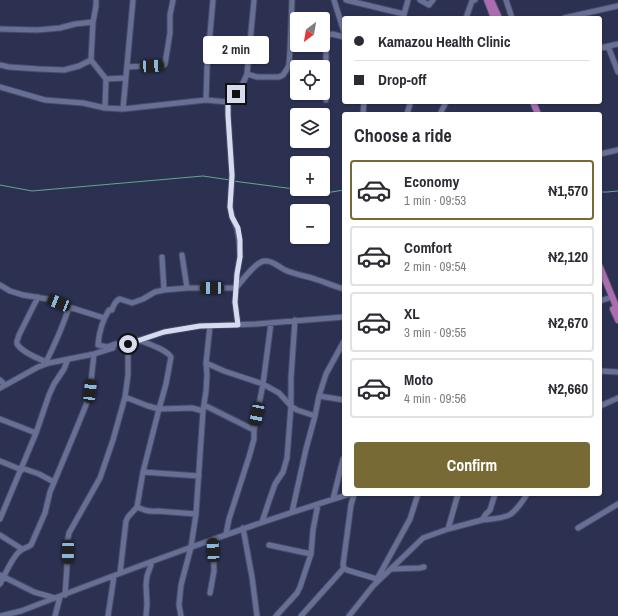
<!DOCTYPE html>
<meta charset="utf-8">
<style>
body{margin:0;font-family:"Archivo Narrow",sans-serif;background:#f7f7f7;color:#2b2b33;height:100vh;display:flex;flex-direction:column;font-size:15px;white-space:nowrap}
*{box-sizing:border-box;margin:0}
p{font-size:13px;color:#7c7c81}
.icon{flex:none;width:22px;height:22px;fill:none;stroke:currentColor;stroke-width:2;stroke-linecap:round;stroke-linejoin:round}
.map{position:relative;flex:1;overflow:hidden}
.sheet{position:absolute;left:342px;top:112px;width:260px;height:384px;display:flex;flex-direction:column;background:#fff;border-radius:4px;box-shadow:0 1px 3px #0004}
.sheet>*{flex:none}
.hud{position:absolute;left:342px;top:16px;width:260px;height:88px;border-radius:4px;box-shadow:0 1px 3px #0004;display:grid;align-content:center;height:88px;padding:0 12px;background:#fff}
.needle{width:26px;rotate:211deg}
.buttons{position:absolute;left:290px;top:12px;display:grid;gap:8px}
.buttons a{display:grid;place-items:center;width:40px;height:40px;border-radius:4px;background:#fff;box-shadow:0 1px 3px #0004;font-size:20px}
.end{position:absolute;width:18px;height:18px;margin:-9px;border:5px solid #d6dbf0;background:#111;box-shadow:0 0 0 2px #111}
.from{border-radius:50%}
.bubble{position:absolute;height:28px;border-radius:4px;background:#fff;box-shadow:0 1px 3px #0004;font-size:13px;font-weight:700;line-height:28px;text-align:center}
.car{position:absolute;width:12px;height:24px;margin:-12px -6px;border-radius:5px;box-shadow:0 0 3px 1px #0007;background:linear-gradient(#222 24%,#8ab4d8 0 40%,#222 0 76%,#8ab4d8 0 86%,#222 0)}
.hud b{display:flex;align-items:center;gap:14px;height:38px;font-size:15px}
.hud b+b{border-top:1px solid #e1e1e2}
.hud i{width:10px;height:10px;background:#2b2b33}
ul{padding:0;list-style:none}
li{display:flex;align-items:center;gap:12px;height:60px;margin:0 8px 6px;padding:0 4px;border:2px solid #e1e1e2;border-radius:4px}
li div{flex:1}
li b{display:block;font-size:15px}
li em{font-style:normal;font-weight:700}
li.selected{border-color:#776a34}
li>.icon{width:36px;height:36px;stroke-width:1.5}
h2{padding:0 12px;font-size:18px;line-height:48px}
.action{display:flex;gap:8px;margin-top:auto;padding:8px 12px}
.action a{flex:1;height:46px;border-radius:4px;background:#776a34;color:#fff;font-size:16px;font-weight:700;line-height:46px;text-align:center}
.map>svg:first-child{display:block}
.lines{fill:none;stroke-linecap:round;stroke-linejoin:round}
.stream{stroke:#62a88a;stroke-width:1}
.minor-casing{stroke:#474b67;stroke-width:7}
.major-casing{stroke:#474b67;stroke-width:8}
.minor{stroke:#686f94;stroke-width:5}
.major{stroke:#ac6db0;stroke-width:6}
.route{stroke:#d6dbf0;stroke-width:5}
</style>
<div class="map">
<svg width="618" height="616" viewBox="0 0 618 616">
<rect width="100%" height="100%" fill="#2c3152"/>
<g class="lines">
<path class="stream" d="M 233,181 L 325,193 L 344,190
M 0,185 L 32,191 L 203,176 L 230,180
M 600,192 L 607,192 L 618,191"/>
<g class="minor-casing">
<path id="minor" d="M 96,0 L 96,6 L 93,22 L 91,60 L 106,79 L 126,78
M 334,0 L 344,32
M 346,0 L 404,14
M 420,0 L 429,5 L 433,0
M 506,0 L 512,18
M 403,18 L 408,0
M 466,18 L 472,1 L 475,0
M 564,18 L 618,6
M 0,29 L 37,30 L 60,28 L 75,24 L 93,22
M 608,46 L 618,72
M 600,48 L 618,44
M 0,65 L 9,67 L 39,69 L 64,70 L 79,66 L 91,60
M 289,65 L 326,65
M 127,67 L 164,65 L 165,64 L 170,33 L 170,15 L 173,0
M 247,74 L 257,77 L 279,77 L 283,75 L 287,69 L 289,65 L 290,50 L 292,0
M 0,87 L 45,100 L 83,103 L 105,108 L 123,109 L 206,100 L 228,102
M 206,100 L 207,68 L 213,0
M 326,100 L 326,38 L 327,36 L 332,34 L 344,37
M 105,108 L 106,79
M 123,109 L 133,0
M 363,114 L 364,102
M 407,114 L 410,104
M 440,114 L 446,102
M 600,154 L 618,150
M 182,255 L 187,288
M 162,257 L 164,290
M 0,285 L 10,291 L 23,295 L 48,299 L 69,307 L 104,318
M 38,297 L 19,335 L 17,341 L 17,344 C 23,353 39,359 49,363
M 600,301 L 609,298
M 238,325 L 235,303 L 237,273 L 240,257 L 239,240 L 237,228 L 232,217 L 230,207 L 232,175 L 228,115 L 228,102 C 238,92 242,87 247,74 L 254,0
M 125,345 L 164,332 L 200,326 L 256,324 L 344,317
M 46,362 C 55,344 63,326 69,307
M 206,363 L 224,371 L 263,384 L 279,393 L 291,406 L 297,410 L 315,416
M 600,371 L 618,372
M 0,380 L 5,385
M 0,388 L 38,367 L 49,363 L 94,354 L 113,348
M 319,396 L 344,400
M 125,397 L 148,406 L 159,409 L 192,408 L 203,411
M 204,405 L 254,430
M 600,406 L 618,398
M 0,419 L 36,433
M 0,461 L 22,470
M 22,468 L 39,474 L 54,482
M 143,472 L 199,476
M 354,494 L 351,505 L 343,565 L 344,568 L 347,570 L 377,579
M 333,499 L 343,459
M 137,507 C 144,510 149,512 157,511 L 196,514
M 292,512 L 306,449 L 315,416 L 319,396 L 326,374 L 344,341
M 0,519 L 36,433 L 49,395 L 54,384 L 64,369 L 68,359
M 482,520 C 491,519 503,519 511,514 C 517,509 523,501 527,494
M 262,522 L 269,501 L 275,484 L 283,472 L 287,458 L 291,406 L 291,378 L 295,320
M 243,528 L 252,577 L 257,616
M 578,528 L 618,504
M 448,529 L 458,494
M 226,534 L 229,519 L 249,457 L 254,439 L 254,430 L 263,384 L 271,323
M 0,535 L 22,549
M 269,545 L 311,554
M 392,569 L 420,568 L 424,567
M 120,573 L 126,521 L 128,517 L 137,507 L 143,472 L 159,409 L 166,384 L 171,357 C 166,349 148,344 139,340
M 0,575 L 34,592 L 55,598
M 376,581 L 410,519 L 418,494
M 0,584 C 4,576 13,556 20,551 C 23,548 27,548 31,545 L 45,513 L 50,492 L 75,432 L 86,405 L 90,391 L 94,354
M 210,593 L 214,571 L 213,539
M 65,595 L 67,566 L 68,538 L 69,533 L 100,478 L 113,440 L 125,397 L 128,375 L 128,344 L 115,344 L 107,347 L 98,345 C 99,332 102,321 109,310 L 112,310 C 113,306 116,300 120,299 L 132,303 L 143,299 L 155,292 L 164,290 L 187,288 L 236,288 C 242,281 256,261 265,261 C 272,260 279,267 285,270 C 294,274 305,276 315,279 C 324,282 334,286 344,289
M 0,616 L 21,611 C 130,569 239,528 350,494
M 55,616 L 60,597
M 108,616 L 114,576
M 146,616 L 147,604 L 146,585 L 147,576 L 152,562
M 181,616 L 179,605 L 181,585 L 191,547 L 196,514 L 203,411 L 206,391 L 207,375 L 206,363 L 210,326
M 276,616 L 297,593 L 300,587 L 311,554 L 313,530 L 318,504
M 301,616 L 344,568
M 349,616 L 373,586 L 423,538 L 448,529 L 482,520 L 486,514 L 490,510 L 495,494"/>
</g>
<g class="major-casing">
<path id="major" d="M 487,0 L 494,18
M 491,0 L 499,18
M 533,102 L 538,114
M 600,267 L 618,311
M 613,309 L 618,320"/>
</g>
<use href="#minor" class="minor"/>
<use href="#major" class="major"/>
</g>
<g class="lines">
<path class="route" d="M 128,344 L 164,332 L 200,326 L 238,325 L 235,302 L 237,274 L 240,257 L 240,240 L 238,228 L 232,217 L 230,207 L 232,175 L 228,115 L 228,102 L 236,94"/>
</g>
</svg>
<div class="buttons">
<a><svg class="needle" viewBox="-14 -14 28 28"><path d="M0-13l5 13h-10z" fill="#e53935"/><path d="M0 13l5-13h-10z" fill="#7c7c81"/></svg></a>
<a><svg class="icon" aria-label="locate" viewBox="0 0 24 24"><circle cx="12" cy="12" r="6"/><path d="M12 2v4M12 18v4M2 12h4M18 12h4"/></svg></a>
<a><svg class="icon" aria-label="layers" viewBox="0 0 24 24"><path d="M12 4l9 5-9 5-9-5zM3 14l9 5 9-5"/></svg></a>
<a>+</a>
<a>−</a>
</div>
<i class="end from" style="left:128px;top:344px"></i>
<i class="end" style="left:236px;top:94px"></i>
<div class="bubble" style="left:203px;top:36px;width:66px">2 min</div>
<i class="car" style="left:152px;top:66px;rotate:87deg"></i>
<i class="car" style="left:212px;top:288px;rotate:270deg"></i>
<i class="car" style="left:59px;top:303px;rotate:292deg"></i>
<i class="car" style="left:90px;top:391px;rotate:6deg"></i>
<i class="car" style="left:257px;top:414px;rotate:191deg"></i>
<i class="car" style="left:213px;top:550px;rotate:357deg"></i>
<i class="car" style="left:68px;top:552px;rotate:181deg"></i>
<div class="hud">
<b><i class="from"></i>Kamazou Health Clinic</b>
<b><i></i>Drop-off</b>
</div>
<section class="sheet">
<h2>Choose a ride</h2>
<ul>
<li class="selected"><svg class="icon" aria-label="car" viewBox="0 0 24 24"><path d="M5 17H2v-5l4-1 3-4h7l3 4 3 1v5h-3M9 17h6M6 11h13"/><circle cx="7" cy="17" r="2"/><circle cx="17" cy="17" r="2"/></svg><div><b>Economy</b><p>1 min · 09:53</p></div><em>₦1,570</em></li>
<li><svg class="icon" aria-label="car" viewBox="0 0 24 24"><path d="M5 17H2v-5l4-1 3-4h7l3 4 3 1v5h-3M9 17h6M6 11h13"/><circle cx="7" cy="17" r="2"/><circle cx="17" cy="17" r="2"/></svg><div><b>Comfort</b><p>2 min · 09:54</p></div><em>₦2,120</em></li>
<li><svg class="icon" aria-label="car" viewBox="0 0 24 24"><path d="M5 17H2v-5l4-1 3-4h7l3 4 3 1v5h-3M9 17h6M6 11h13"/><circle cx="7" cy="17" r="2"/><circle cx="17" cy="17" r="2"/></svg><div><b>XL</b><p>3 min · 09:55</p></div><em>₦2,670</em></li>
<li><svg class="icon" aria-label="car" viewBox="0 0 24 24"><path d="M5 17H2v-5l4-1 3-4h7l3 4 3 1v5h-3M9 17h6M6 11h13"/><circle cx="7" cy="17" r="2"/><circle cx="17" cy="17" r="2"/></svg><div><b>Moto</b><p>4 min · 09:56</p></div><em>₦2,660</em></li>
</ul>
<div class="action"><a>Confirm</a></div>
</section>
</div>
